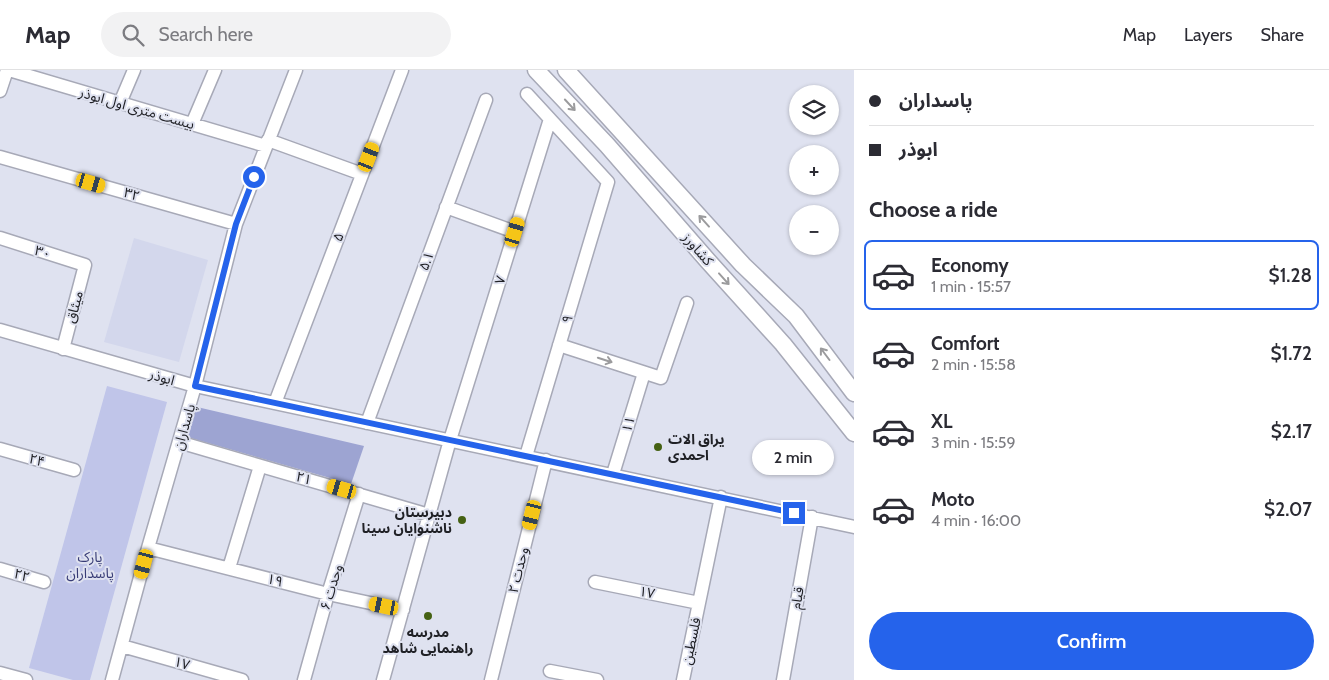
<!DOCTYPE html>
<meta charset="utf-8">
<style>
body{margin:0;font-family:Cabin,"Noto Sans Arabic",sans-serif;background:#f2f2f3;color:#2b2b33;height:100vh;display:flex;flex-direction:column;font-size:19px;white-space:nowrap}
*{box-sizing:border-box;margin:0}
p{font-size:16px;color:#7c7c81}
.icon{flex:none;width:28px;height:28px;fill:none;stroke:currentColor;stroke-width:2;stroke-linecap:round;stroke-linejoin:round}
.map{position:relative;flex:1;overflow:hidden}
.details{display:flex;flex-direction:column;background:#fff;width:475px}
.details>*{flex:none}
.guide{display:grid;align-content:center;height:110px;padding:0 15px;background:#fff}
.fabs{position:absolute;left:789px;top:15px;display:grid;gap:10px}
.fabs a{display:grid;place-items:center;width:50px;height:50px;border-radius:50%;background:#fff;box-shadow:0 1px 4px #0004;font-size:25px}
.end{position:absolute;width:22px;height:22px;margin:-11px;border:6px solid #2563eb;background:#fff;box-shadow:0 0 0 2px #fff}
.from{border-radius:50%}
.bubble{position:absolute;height:35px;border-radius:18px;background:#fff;box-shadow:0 1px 4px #0004;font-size:16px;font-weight:600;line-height:35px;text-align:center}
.car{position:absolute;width:15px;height:30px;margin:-15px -8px;border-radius:6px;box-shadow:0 0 4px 1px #0007;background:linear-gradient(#f5c518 24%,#345 0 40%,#f5c518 0 76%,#345 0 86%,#f5c518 0)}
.guide b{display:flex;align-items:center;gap:18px;height:48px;font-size:19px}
.guide b+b{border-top:1px solid #e1e1e2}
.guide i{width:12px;height:12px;background:#2b2b33}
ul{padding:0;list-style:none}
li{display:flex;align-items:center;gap:15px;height:70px;margin:0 10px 8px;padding:0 5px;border:2px solid transparent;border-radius:8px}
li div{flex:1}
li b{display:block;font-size:19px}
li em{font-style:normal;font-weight:600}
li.active{border-color:#2563eb}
li>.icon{width:45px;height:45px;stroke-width:1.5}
h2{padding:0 15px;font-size:22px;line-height:60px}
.action{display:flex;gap:10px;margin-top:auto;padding:10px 15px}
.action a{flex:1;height:58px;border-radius:30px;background:#2563eb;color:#fff;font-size:20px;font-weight:600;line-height:58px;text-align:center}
header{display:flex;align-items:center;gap:30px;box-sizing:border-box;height:70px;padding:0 25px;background:#fff;border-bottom:1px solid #e1e1e2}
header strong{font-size:24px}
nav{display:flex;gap:28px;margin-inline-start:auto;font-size:18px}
.search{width:350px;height:45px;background:#f2f2f3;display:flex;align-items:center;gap:12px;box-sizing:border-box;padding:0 18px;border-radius:28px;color:#7c7c81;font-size:19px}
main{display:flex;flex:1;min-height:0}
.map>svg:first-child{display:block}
.built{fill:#d3d7ec}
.green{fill:#c0c5e9}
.forest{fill:#9da4d2}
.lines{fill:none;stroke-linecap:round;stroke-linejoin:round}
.minor-casing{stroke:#a7a9b7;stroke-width:15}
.major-casing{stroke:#a7a9b7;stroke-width:19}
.minor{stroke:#fff;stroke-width:12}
.major{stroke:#fff;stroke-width:16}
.oneway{stroke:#9b9b9d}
.route{stroke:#2563eb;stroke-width:6}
.poi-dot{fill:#456113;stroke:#dfe2f0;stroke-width:2}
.labels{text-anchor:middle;stroke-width:4;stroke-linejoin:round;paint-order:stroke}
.street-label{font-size:14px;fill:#202126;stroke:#dfe2f0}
.poi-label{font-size:14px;font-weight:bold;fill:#202126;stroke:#dfe2f0;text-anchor:start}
.park-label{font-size:14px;fill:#383c76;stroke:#dfe2f0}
</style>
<header>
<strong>Map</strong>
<div class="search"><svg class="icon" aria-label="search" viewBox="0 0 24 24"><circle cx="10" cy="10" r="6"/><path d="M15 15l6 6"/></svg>Search here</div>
<nav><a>Map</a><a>Layers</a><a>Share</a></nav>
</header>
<main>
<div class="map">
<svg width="854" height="610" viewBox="0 0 854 610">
<rect width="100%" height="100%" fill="#dfe2f0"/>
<path class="built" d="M 134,168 L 208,190 L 179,292 L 104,272 Z"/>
<path class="green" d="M 107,316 L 167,332 L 90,610 L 73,610 L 29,598 Z"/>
<path class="forest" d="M 197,337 L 364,376 L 351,414 L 187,367 Z"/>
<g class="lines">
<g class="minor-casing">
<path id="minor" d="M 9,0 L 266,76
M 0,21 L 7,0
M 120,33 L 134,0
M 192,54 L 215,0
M 268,70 L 362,104
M 0,87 L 236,154
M 446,137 L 515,162
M 0,168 L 85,195 L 63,279
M 0,260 L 195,316 L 854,457
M 559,275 L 661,308 L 687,233
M 275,333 L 402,0
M 367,353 L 486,30
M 179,372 L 429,445
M 0,379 L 74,400
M 526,386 L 608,112 L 527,24
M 613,404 L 644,303
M 148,478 L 328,524 L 403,540
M 229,498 L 260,396
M 0,499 L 44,512
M 595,512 L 699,533
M 122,576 L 242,610
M 550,601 L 597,610
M 0,603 L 26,610
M 112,610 L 148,478 L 195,316 L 236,154 L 296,0
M 304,610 L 328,524 L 359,424
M 383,610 L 450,370 L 550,49
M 491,610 L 546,390
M 683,610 L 721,427
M 783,610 L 812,447"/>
</g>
<g class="major-casing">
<path id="major" d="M 536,0 L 607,75 L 708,191 L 783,274 L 854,363
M 566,0 L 743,195 L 796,246 L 854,323"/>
</g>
<use href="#minor" class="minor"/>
<use href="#major" class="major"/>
</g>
<defs><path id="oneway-shaft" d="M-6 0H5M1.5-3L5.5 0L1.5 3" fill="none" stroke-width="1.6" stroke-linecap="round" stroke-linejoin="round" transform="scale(1.25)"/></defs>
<g class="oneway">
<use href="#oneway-shaft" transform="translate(570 35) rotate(47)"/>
<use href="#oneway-shaft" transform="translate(704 151) rotate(-132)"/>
<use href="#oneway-shaft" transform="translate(724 209) rotate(48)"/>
<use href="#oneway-shaft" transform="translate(825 284) rotate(-127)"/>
<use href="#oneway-shaft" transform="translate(605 290) rotate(18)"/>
</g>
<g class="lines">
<path class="route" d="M 254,107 L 236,154 L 195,316 L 794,443"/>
</g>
<g class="poi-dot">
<circle cx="658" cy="377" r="5"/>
<circle cx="462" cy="450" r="5"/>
<circle cx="428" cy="546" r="5"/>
</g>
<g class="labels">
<g class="street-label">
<text transform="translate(137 38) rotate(16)" y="5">بیست متری اول ابوذر</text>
<text transform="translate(132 124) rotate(16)" y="5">۳۲</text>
<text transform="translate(338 167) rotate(-69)" y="5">۵</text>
<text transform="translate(698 179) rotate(49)" y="5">کشاورز</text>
<text transform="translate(43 182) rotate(17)" y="5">۳۰</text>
<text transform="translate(426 191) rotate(-70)" y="5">۵.۱</text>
<text transform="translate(500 210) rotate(-73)" y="5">۷</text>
<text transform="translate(74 237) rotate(-75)" y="5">میثاق</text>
<text transform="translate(567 249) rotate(-74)" y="5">۹</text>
<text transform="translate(162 307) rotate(16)" y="5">ابوذر</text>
<text transform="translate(628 354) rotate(-73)" y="5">۱۱</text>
<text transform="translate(184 357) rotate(-74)" y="5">پاسداران</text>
<text transform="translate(37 390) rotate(16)" y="5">۲۴</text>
<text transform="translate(304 408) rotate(16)" y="5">۲۱</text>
<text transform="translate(518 500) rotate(-76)" y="5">وحدت ۲</text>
<text transform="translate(22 505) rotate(16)" y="5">۲۲</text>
<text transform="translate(275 510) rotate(15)" y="5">۱۹</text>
<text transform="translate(331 517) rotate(-73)" y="5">وحدت ۶</text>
<text transform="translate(647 522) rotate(11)" y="5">۱۷</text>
<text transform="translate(797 528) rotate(-80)" y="5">قیام</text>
<text transform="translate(691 571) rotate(-78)" y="5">فلسطین</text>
<text transform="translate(182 593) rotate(16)" y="5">۱۷</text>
</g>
<g class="poi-label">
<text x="668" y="374">یراق الات<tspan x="668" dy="16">احمدی</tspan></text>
<text x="452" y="447" text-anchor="end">دبیرستان<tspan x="452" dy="16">ناشنوایان سینا</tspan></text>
<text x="428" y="567" text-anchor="middle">مدرسه<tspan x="428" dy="16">راهنمایی شاهد</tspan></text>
</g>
<g class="park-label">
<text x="90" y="492">پارک<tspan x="90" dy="16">پاسداران</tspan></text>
</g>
</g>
</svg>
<div class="fabs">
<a><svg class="icon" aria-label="layers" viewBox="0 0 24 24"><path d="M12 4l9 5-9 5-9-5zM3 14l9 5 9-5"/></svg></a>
<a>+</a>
<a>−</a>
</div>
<i class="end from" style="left:254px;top:107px"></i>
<i class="end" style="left:794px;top:443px"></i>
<div class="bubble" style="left:752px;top:370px;width:82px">2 min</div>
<i class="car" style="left:369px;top:87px;rotate:21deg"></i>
<i class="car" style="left:91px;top:113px;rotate:106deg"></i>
<i class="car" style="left:515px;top:162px;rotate:17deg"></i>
<i class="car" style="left:342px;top:419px;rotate:286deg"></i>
<i class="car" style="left:532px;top:445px;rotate:194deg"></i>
<i class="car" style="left:144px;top:494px;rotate:195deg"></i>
<i class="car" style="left:384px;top:536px;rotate:282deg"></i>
</div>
<section class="details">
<div class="guide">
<b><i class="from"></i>پاسداران</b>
<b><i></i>ابوذر</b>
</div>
<h2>Choose a ride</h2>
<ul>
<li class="active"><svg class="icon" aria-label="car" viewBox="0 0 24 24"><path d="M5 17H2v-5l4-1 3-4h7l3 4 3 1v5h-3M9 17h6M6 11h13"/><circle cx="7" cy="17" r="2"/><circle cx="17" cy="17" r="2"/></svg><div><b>Economy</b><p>1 min · 15:57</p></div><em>$1.28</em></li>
<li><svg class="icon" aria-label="car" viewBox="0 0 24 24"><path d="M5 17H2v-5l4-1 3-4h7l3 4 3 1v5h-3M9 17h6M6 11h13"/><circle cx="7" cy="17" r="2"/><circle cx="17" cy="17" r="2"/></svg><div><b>Comfort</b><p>2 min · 15:58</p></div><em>$1.72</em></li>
<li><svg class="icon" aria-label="car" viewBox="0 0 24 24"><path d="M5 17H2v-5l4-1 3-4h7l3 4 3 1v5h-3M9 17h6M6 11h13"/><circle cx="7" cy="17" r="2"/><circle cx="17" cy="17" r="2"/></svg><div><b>XL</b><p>3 min · 15:59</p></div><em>$2.17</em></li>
<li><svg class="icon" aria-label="car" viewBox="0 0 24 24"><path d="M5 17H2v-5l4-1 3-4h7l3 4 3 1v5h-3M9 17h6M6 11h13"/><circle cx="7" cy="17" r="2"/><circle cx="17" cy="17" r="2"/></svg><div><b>Moto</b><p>4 min · 16:00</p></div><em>$2.07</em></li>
</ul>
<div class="action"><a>Confirm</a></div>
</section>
</main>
